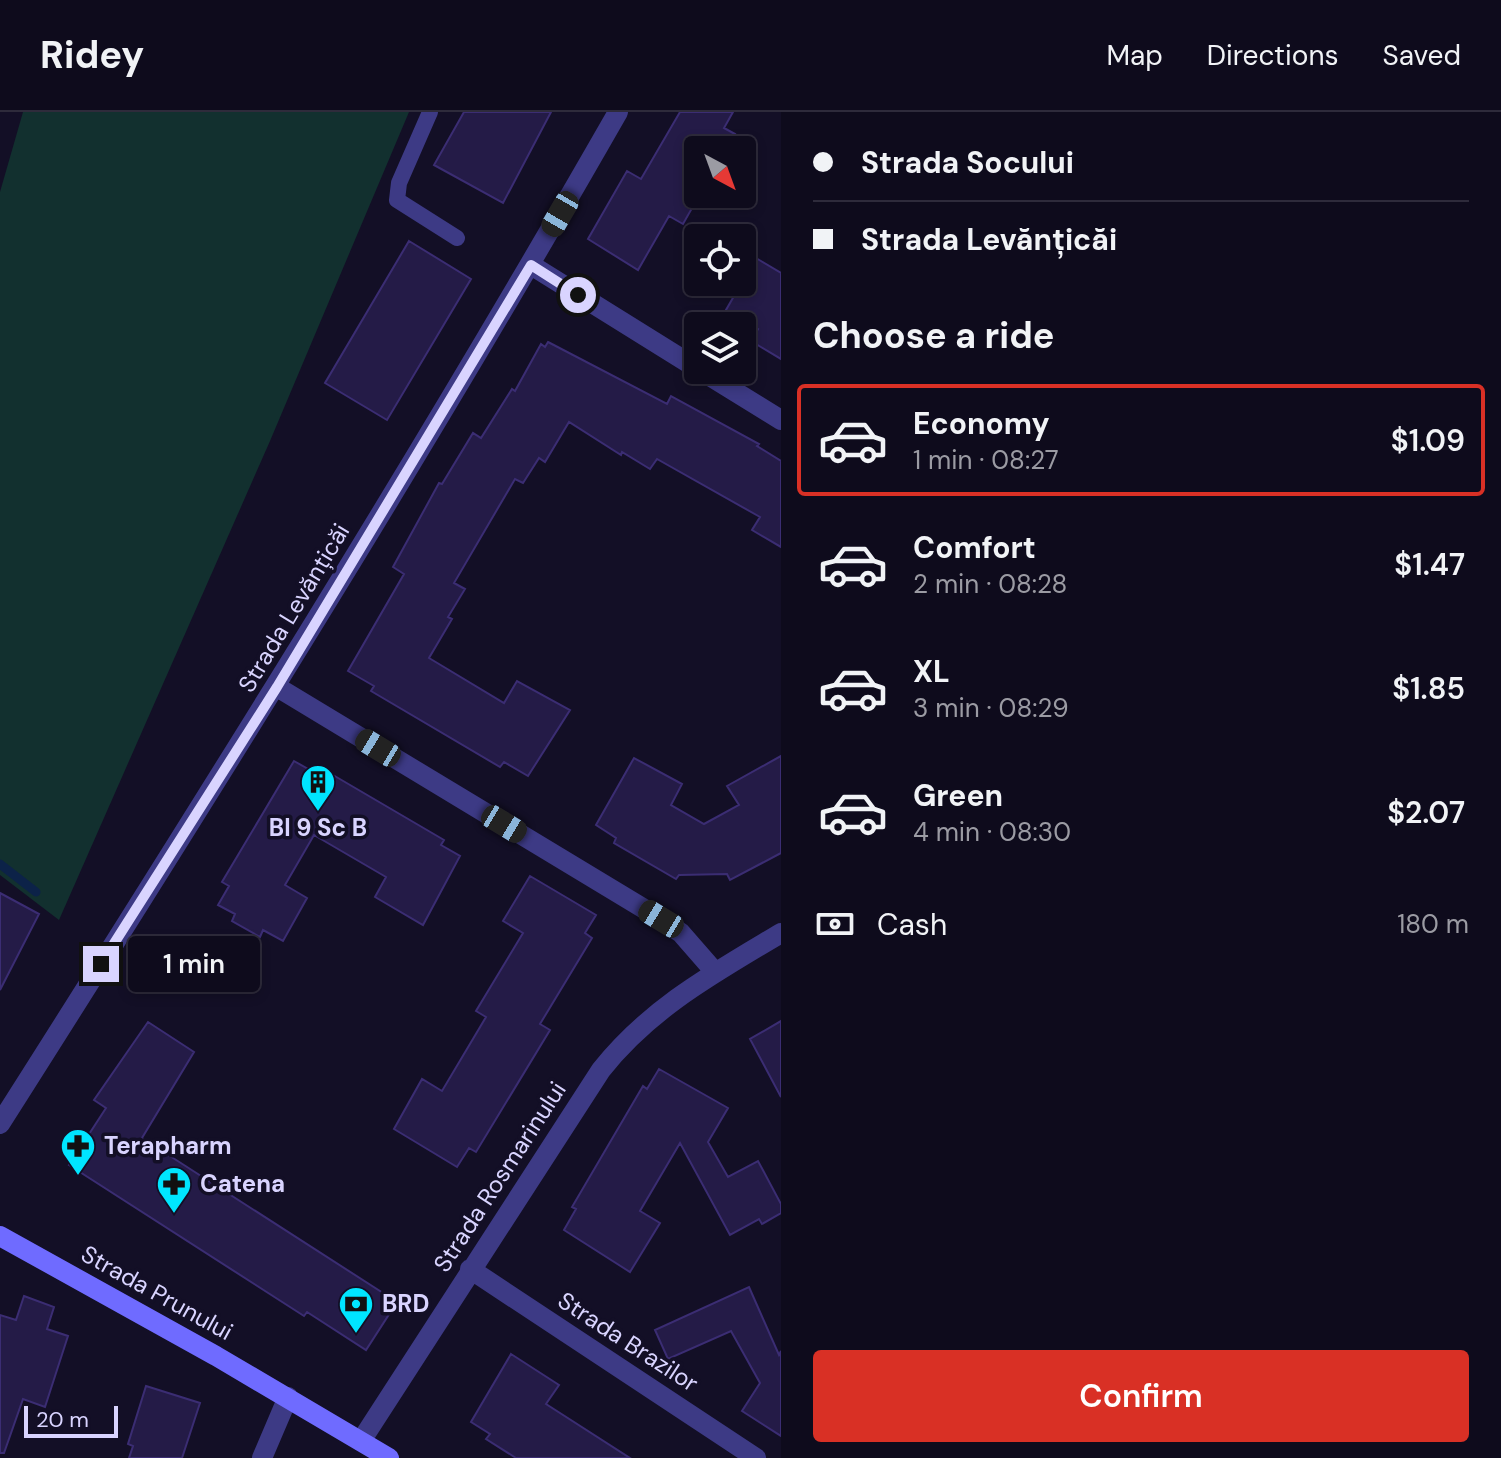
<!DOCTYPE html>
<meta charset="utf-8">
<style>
body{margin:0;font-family:"DM Sans",sans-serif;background:#171425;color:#f1f3f6;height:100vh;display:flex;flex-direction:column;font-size:30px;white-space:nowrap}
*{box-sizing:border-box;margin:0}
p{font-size:26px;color:#9b9ba3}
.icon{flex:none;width:44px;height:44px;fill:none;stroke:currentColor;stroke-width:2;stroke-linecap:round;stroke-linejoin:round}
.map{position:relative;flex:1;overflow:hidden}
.side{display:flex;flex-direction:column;background:#0e0b1c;width:720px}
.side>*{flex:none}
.banner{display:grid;align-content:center;height:176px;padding:0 32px;background:#0e0b1c}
.needle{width:52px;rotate:139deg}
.fabs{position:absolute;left:684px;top:24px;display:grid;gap:16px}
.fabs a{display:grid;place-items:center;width:72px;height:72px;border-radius:8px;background:#0e0b1c;box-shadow:0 4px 12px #0003,0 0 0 2px #2e2b3b;font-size:40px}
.scale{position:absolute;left:24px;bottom:20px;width:94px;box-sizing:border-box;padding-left:8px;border:4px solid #d9d4ff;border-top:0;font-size:22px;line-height:28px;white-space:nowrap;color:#d9d4ff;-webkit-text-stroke:6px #130f26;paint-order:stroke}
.end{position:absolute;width:36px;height:36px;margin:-18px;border:10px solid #d9d4ff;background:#111;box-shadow:0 0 0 4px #111}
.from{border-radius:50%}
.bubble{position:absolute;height:56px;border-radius:8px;background:#0e0b1c;box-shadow:0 4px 12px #0003,0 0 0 2px #2e2b3b;font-size:26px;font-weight:600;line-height:56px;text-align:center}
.car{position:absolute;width:24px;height:48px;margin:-24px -12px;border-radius:10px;box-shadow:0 0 6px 2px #0007;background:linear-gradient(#222 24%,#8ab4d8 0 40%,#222 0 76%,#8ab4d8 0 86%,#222 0)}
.banner b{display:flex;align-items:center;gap:28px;height:76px;font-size:30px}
.banner b+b{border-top:2px solid #2e2b3b}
.banner i{width:20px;height:20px;background:#f1f3f6}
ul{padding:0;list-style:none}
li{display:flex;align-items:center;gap:24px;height:112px;margin:0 16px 12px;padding:0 16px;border:4px solid transparent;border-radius:8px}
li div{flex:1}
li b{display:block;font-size:30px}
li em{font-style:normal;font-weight:600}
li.selected{border-color:#d93025}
li>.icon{width:72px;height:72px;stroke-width:1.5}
h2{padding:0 32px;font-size:36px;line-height:96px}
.pay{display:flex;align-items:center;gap:20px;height:88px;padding:0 32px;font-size:30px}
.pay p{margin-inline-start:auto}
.primary-button{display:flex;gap:16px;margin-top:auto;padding:16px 32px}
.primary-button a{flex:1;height:92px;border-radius:8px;background:#d93025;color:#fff;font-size:32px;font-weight:600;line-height:92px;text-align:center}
header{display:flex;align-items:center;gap:48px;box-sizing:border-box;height:112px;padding:0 40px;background:#0e0b1c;border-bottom:2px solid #2e2b3b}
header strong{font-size:38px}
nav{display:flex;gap:44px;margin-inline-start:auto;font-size:28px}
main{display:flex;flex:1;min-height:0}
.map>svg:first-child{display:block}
.green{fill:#12302f}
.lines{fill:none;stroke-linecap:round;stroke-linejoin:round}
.stream{stroke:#0c2248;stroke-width:9}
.building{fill:#241b47;stroke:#3b2d73;stroke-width:2}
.lane{stroke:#3d3a85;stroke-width:16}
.street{stroke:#3d3a85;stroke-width:20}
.secondary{stroke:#6f6bff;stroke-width:20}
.route{stroke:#d9d4ff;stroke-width:10}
.labels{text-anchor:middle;stroke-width:7;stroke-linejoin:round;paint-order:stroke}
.street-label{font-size:24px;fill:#d9d4ff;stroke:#130f26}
.poi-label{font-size:24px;font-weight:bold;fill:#d9d4ff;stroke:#130f26;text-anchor:start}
</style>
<header>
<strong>Ridey</strong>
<nav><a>Map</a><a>Directions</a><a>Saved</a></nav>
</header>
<main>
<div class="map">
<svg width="781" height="1346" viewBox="0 0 781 1346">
<rect width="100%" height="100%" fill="#130f26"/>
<path class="green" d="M 23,0 L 409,0 L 270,329 L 59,808 L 0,763 L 0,80 Z"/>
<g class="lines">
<path class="stream" d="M 0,752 L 36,780"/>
</g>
<path class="building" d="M 464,0 L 551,0 L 503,91 L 434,53 Z
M 680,0 L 733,0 L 724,16 L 735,22 L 726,38 L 698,38 L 700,82 L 683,112 L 669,104 L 638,158 L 588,127 L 627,59 L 641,67 Z
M 409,129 L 471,167 L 387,308 L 325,271 Z
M 756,146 L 781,161 L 781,247 L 751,229 L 758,217 L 726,198 Z
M 548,230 L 667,292 L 671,284 L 759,332 L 757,334 L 781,349 L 781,435 L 752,418 L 760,405 L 657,347 L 650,357 L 622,340 L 621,343 L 569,310 L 545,350 L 539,346 L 523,371 L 515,367 L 454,471 L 465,477 L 448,505 L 452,507 L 429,546 L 504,591 L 517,569 L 570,598 L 528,664 L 504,650 L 500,655 L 371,579 L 374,574 L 348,559 L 404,462 L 393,455 L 439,371 L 442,372 L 473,321 L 481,326 L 512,277 L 515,279 L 541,232 L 545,235 Z
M 781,644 L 781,741 L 730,768 L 727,762 L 679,763 L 676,767 L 614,731 L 616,726 L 596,713 L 634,646 L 682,672 L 671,693 L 704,712 L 739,693 L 727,674 Z
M 294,649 L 317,662 L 321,656 L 444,728 L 441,733 L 460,744 L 423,813 L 375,785 L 386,765 L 314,723 L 285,773 L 307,786 L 283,829 L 263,818 L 260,825 L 232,809 L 235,802 L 218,793 L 229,774 L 222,770 Z
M 530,764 L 596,803 L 585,821 L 592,826 L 540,912 L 550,918 L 476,1040 L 469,1036 L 457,1055 L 394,1017 L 422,967 L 442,979 L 486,905 L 476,899 L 523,821 L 503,809 Z
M 0,781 L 39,802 L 0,878 Z
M 781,909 L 781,985 L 750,927 Z
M 148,910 L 194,940 L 142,1026 L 397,1190 L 366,1238 L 307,1200 L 304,1204 L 69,1053 L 106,996 L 94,988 Z
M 659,957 L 728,996 L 708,1030 L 728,1065 L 758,1049 L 781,1092 L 781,1101 L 762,1112 L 759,1107 L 730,1123 L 680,1031 L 640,1099 L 660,1111 L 630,1160 L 564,1118 L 576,1097 L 572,1095 L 643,974 L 647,977 Z
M 749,1175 L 779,1243 L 781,1239 L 781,1324 L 742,1299 L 760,1271 L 731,1219 L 668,1247 L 655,1218 Z
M 24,1184 L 54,1195 L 47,1217 L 68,1224 L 45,1295 L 23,1287 L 4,1341 L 0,1341 L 0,1203 L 16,1208 Z
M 511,1242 L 559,1273 L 546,1292 L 630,1346 L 516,1346 L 486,1327 L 490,1322 L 471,1310 Z
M 146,1274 L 200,1291 L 182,1346 L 129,1346 L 133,1334 L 128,1332 Z"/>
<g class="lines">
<path class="lane" d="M 430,0 L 399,71 L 397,88 L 457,126"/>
<path class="street" d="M 531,153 L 698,257
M 700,258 L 781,308
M 277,575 L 661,807 L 681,821 L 715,860
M 0,1012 C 212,678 422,343 618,0
M 470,1157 L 756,1346
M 361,1329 L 601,958 C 650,896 714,861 781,821
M 262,1346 L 288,1285"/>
<path class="secondary" d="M 0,1124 L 216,1244 L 389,1346"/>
</g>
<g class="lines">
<path class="route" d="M 101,852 L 277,575 L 531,153 L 578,183"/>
</g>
<defs>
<g id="building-pin" transform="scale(1.8)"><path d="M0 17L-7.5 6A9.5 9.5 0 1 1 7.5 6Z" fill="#00e5ff" stroke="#130f26"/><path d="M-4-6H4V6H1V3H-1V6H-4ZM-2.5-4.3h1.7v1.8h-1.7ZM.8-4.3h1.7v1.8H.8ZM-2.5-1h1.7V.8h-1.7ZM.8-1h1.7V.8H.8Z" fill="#111"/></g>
<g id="pharmacy-pin" transform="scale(1.8)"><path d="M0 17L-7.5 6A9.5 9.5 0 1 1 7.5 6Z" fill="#00e5ff" stroke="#130f26"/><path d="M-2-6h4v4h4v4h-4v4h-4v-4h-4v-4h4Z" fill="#111"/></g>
<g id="bank-pin" transform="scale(1.8)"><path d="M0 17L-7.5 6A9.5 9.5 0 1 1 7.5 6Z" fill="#00e5ff" stroke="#130f26"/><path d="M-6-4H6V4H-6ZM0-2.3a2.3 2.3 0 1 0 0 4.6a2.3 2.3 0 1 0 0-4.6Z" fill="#111"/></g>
</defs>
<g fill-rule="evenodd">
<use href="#building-pin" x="318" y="670"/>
<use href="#pharmacy-pin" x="78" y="1034"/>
<use href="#pharmacy-pin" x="174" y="1072"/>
<use href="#bank-pin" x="356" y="1192"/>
</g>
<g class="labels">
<g class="street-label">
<text transform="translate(294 496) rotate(-59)" y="8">Strada Levănțicăi</text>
<text transform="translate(500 1065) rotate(-57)" y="8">Strada Rosmarinului</text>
<text transform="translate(157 1181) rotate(29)" y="8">Strada Prunului</text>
<text transform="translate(628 1230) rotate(33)" y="8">Strada Brazilor</text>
</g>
<g class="poi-label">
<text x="318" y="724" text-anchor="middle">Bl 9 Sc B</text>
<text x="104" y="1042">Terapharm</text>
<text x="200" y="1080">Catena</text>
<text x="382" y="1200">BRD</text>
</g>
</g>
</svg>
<div class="fabs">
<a><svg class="needle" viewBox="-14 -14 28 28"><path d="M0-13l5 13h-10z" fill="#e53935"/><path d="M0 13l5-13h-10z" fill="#9b9ba3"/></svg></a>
<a><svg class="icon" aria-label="locate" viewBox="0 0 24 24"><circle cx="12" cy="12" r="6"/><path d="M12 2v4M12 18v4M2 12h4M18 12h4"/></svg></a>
<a><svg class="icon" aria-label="layers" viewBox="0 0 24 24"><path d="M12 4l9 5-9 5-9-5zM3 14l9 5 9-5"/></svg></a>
</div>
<div class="scale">20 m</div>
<i class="end from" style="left:578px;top:183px"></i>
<i class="end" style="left:101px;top:852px"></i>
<div class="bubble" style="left:128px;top:824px;width:132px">1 min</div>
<i class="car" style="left:560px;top:102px;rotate:210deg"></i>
<i class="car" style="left:378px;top:636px;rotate:301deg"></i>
<i class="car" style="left:504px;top:712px;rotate:121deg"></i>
<i class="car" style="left:661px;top:807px;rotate:301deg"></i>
</div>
<section class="side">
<div class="banner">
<b><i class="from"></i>Strada Socului</b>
<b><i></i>Strada Levănțicăi</b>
</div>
<h2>Choose a ride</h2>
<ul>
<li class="selected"><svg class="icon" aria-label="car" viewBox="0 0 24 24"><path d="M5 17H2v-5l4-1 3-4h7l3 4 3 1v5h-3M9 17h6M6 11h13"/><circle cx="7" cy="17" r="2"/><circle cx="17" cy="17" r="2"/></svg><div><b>Economy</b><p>1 min · 08:27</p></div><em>$1.09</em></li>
<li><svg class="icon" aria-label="car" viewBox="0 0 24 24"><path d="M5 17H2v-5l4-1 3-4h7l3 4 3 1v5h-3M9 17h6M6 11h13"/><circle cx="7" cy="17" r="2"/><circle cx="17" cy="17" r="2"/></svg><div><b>Comfort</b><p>2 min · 08:28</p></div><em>$1.47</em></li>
<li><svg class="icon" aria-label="car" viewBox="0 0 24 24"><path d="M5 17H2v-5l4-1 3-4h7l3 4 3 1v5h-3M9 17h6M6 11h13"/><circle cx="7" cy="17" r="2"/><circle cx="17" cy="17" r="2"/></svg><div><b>XL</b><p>3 min · 08:29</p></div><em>$1.85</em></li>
<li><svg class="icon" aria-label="car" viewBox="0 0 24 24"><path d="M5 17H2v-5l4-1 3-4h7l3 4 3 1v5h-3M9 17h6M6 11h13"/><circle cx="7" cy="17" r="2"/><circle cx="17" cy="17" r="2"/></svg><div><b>Green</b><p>4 min · 08:30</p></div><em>$2.07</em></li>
</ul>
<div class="pay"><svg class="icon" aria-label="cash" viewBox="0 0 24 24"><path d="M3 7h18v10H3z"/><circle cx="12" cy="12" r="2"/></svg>Cash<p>180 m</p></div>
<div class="primary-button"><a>Confirm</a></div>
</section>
</main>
